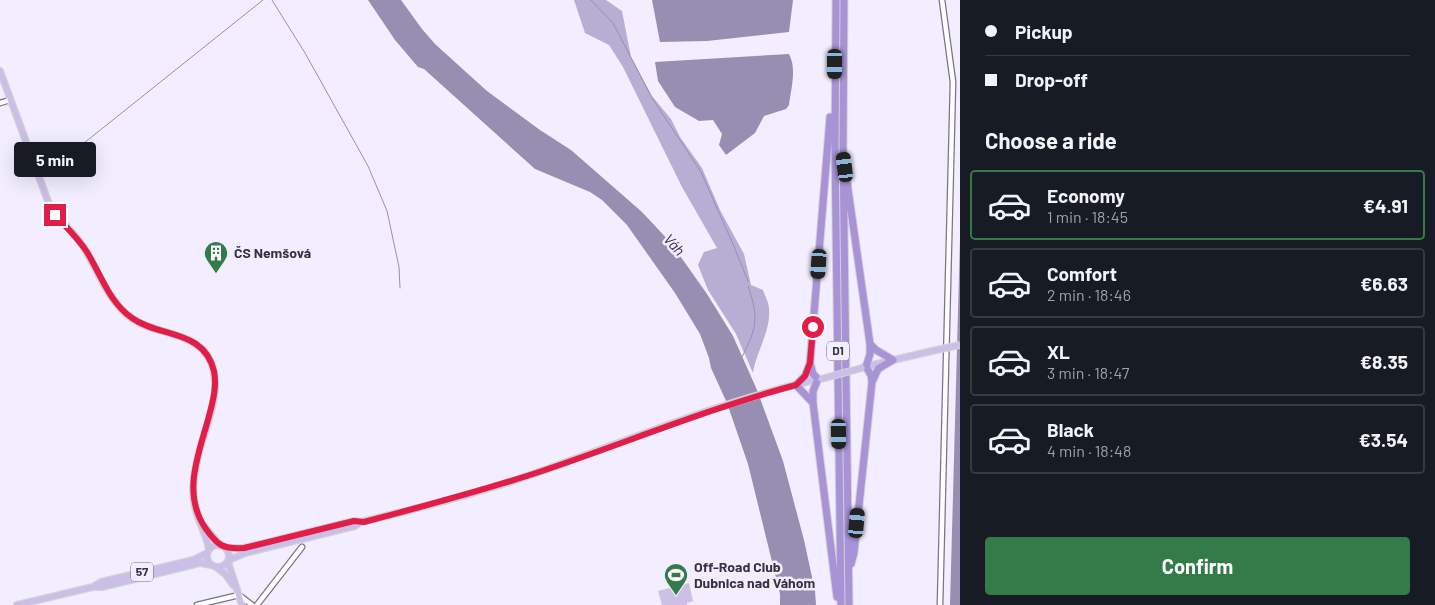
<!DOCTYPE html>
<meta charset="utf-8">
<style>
body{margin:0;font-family:Barlow,sans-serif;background:#242831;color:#f1f3f6;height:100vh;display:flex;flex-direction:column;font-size:19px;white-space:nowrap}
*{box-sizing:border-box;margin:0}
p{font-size:16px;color:#9ea1a6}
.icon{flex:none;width:28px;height:28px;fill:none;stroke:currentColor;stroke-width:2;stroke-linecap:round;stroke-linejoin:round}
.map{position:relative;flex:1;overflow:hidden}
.drawer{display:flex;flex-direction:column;background:#171b24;width:475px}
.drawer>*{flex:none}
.guide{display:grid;align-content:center;height:110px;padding:0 25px;background:#171b24}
.end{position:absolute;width:22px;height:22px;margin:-11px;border:6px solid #e11d48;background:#fff;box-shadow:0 0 0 2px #fff}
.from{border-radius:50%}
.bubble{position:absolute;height:35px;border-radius:5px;background:#171b24;box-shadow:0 5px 20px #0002;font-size:16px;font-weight:700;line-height:35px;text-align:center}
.car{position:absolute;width:15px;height:30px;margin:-15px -8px;border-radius:6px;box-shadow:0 0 4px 1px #0007;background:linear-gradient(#222 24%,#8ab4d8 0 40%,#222 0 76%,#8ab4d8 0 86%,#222 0)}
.guide b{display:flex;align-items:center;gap:18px;height:48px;font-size:19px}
.guide b+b{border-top:1px solid #363941}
.guide i{width:12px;height:12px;background:#f1f3f6}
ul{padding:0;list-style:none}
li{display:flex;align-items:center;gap:15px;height:70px;margin:0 10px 8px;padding:0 15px;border:2px solid #363941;border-radius:5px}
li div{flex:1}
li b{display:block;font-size:19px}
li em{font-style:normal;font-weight:700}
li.selected{border-color:#337c49}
li>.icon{width:45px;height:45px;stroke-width:1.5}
h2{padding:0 25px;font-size:22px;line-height:60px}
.cta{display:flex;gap:10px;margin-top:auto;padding:10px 25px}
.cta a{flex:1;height:58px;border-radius:5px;background:#337c49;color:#fff;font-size:20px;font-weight:700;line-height:58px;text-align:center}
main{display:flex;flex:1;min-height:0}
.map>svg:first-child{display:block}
.green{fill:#cbc1e4}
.forest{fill:#b8add3}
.water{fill:#988eb2}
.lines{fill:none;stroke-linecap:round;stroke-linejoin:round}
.stream{stroke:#988eb2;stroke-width:1}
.minor-casing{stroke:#7a738c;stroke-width:7}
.major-casing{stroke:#d3d2d5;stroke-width:8}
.highway-casing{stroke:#d3d2d5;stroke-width:9}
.minor{stroke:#fff;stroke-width:4.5}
.major{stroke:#cbbee7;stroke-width:5.5}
.highway{stroke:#a893d7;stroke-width:7}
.major-bridge-casing{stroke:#d3d2d5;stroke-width:8;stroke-linecap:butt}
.major-bridge{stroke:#cbbee7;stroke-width:5.5}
.route{stroke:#e11d48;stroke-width:6}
.labels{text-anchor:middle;stroke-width:5;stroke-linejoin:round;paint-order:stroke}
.shield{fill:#f2eeff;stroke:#6e6b78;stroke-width:1}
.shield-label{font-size:12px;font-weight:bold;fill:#36333e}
.poi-label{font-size:14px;font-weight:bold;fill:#36333e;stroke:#f2eeff;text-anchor:start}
.water-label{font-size:15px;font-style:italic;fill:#352453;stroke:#f2eeff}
</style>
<main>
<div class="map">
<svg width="960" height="605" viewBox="0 0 960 605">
<rect width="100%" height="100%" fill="#f2eeff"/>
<path class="green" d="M 689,583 L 693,601 L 687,603 L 687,605 L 662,605 L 658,591 Z"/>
<path class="forest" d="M 574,0 L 606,0 L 622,11 L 631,57 L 652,96 L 671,119 L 680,137 L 702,168 L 720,210 L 744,254 L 751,285 L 763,290 C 765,296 769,303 769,309 C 771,331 756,352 753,373 L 736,334 L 708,290 L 698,265 L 704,252 L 717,248 L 682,187 L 623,67 L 609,45 L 585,33 Z"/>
<path class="water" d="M 368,0 L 401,0 L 422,29 L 435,44 L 487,91 L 540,130 L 571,150 L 642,212 L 671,243 L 707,294 L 733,336 L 757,390 L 783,461 L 804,540 L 815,591 L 816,605 L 780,605 L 780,594 L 748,464 L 727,403 L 711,368 L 709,358 L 700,334 L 675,293 L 627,225 L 602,200 L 590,192 L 535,169 L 424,69 L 418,67 L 395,40 Z
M 652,0 L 793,0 L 789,32 L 707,41 L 660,42 Z
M 789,54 C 797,68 791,89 789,105 L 786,109 L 764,116 L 755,133 L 726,155 L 719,145 L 722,134 L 713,120 L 699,121 L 675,107 L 658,81 L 655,62 Z
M 960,238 L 960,605 L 950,605 Z"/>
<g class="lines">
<path class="stream" d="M 272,0 L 305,53 L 368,166 L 387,211 L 399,267 L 400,288
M 591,0 L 613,23 L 652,98 L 701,172 L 733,244 L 748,281
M 49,171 L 263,0
M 742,357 C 757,328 759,317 748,286"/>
<g class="minor-casing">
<path id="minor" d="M 0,103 L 10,100
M 197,605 L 239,595 L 252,605
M 257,605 L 302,547
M 940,605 L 953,82 L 942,0"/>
</g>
<g class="major-casing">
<path id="major" d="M 0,71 L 49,204 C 57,218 70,228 80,242 C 97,266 106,299 130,317 C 156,337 199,329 212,365 C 223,398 201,434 196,465 C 193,479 192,493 195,507 C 198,522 207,535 209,550
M 864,367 L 932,351
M 205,527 L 220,545
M207 556a11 11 0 1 1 22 0a11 11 0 1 1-22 0Z
M 226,548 L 244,548 L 354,521 L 361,522
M 229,560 L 245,553 L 355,526 L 361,522 C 420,508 479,493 536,473 C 630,440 722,401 819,379
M 228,562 L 242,605
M 216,567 L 226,575 L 233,585
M 93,587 L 102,587 L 200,563 L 211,565
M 17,605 L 93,587 L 101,582 L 193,560 L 207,553"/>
</g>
<g class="highway-casing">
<path id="highway" d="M 836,0 L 835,150 L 841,605
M 844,0 L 843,149 L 849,605
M 847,182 L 870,344 L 870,354 L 866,367 L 871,375 L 872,382
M 870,344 L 876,350 L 893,360
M 810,363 L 813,374 L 818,379 L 813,391 L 813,403 L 837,597
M 813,403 L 796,385 L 805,376 L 810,363 L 830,117
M 851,564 L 854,553 L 872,382 L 878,369 L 893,360"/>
</g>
<use href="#minor" class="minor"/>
<use href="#major" class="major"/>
<use href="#highway" class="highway"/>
<g class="major-bridge-casing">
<path id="major-bridge" d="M 932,351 L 960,345
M 821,379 L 862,368"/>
</g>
<use href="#major-bridge" class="major-bridge"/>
</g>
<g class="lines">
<path class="route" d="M 55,215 C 66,227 78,238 87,252 C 101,275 109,302 132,318 C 160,338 204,329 214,371 C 217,386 213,401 209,416 C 199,454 181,493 206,529 C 218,546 223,549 244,548 L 354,521 L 364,522 C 421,507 477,492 533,474 C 621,445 706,409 796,385 L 805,376 L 810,363 L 813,327"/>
</g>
<defs>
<g id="building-pin" transform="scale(1.25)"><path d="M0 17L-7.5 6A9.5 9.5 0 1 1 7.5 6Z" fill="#337c49" stroke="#f2eeff"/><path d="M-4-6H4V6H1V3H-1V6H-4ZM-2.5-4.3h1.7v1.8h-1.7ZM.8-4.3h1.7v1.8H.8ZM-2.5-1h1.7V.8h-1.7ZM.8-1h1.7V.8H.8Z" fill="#fff"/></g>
<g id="stadium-pin" transform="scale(1.25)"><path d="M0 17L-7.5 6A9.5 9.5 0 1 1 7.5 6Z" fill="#337c49" stroke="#f2eeff"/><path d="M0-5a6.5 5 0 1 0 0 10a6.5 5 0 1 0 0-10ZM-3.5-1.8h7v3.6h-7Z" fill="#fff"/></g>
</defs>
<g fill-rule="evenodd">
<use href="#building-pin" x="216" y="253"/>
<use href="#stadium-pin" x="676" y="575"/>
</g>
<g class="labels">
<g class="shield">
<rect x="827" y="341.5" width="22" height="19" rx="4"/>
<rect x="131" y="562.5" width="22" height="19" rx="4"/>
</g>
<g class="shield-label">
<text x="838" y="355">D1</text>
<text x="142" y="576">57</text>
</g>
<g class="poi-label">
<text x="234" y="258">ČS Nemšová</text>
<text x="694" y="572">Off-Road Club<tspan x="694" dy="16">Dubnica nad Váhom</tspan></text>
</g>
<g class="water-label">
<text transform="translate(674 245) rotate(48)" y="5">Váh</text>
</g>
</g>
</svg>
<i class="end from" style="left:813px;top:327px"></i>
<i class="end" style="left:55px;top:215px"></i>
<div class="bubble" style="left:14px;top:142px;width:82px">5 min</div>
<i class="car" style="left:835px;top:64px;rotate:180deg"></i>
<i class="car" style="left:845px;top:167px;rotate:353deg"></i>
<i class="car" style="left:819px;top:264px;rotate:184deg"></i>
<i class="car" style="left:839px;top:434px;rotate:179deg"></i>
<i class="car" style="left:857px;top:523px;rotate:5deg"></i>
</div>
<section class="drawer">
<div class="guide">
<b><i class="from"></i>Pickup</b>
<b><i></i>Drop-off</b>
</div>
<h2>Choose a ride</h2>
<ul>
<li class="selected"><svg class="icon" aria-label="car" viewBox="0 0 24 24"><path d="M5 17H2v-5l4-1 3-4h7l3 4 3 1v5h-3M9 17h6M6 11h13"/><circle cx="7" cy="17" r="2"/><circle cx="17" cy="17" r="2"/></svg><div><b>Economy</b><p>1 min · 18:45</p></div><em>€4.91</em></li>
<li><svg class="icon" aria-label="car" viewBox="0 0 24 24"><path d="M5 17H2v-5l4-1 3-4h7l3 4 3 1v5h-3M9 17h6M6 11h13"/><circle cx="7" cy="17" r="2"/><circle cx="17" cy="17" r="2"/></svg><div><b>Comfort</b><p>2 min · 18:46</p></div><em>€6.63</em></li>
<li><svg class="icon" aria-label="car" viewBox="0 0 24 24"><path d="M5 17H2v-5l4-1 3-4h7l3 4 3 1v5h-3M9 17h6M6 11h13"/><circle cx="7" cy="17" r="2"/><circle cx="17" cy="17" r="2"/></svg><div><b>XL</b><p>3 min · 18:47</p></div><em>€8.35</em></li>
<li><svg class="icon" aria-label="car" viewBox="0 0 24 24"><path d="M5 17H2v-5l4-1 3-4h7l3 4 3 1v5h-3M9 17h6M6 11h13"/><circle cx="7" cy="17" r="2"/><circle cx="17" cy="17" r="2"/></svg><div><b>Black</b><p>4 min · 18:48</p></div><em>€3.54</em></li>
</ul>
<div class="cta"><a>Confirm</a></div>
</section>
</main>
